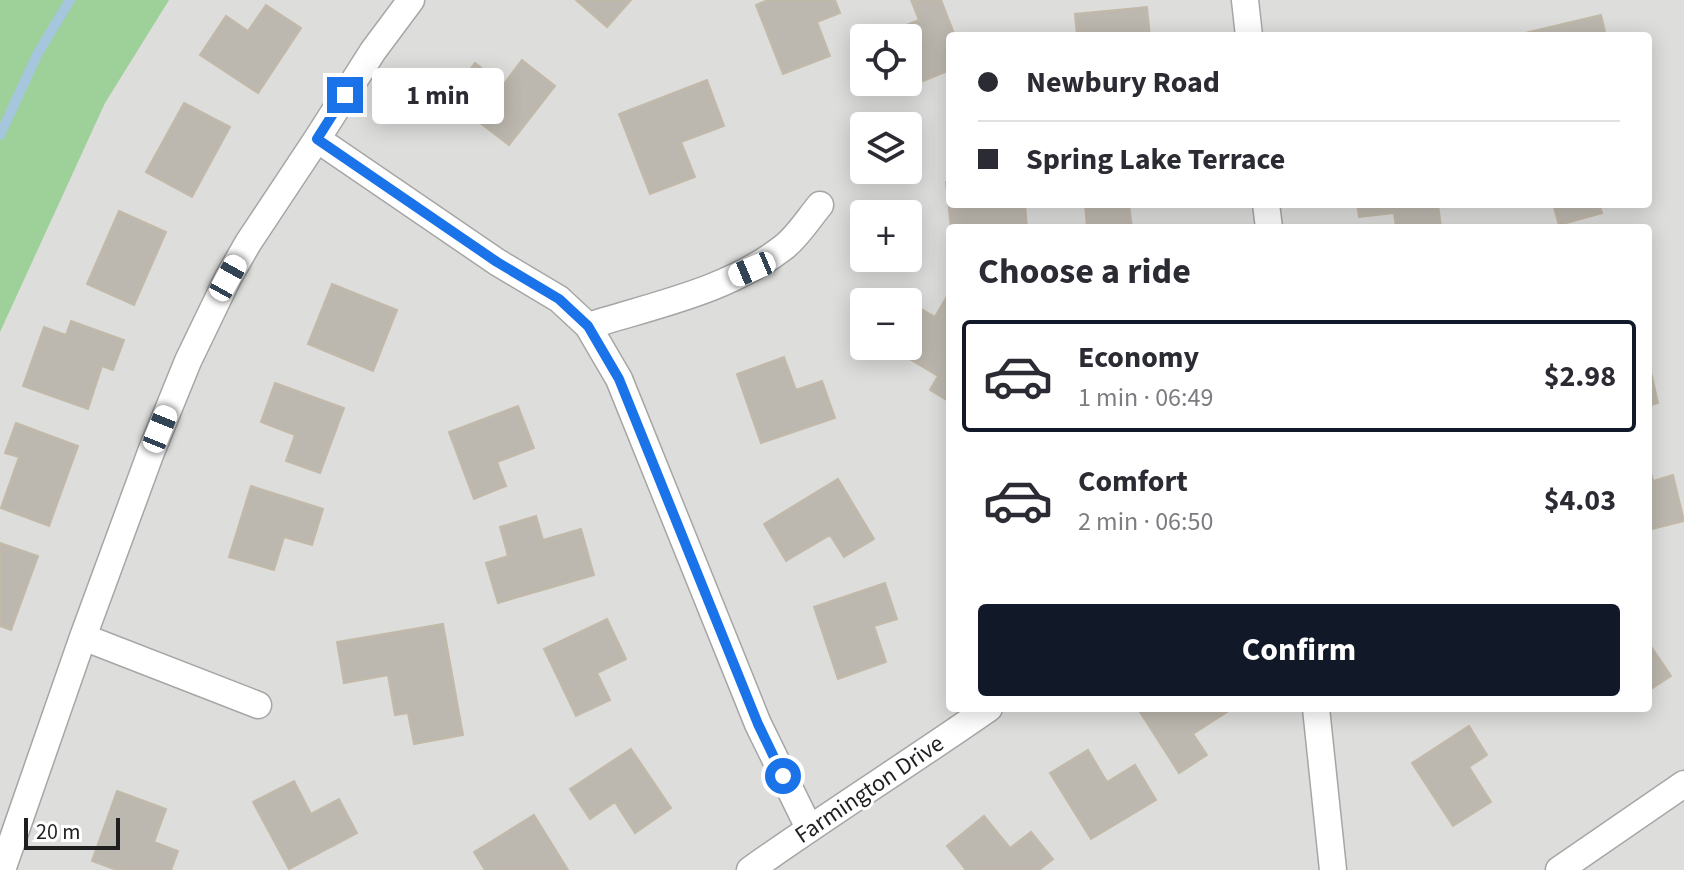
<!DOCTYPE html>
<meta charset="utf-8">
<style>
body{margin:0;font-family:"Source Sans 3",sans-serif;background:#f7f7f7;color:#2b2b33;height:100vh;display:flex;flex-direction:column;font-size:30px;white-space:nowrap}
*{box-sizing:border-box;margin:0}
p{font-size:26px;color:#7c7c81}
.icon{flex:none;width:44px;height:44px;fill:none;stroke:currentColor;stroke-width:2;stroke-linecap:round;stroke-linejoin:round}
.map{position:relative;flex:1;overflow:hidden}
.side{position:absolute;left:946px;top:224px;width:706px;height:488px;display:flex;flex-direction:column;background:#fff;border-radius:8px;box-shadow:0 4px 20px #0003}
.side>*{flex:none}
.hud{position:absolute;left:946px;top:32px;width:706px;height:176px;border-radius:8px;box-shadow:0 4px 20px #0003;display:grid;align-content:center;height:176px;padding:0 32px;background:#fff}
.buttons{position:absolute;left:850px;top:24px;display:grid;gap:16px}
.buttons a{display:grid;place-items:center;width:72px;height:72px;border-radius:8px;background:#fff;box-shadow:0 4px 20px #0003;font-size:40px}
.scale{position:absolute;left:24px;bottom:20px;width:96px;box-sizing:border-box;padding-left:8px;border:4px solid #1f1f1f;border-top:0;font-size:22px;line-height:28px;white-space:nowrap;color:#1f1f1f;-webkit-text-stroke:6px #fff;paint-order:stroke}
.end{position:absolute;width:36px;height:36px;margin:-18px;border:10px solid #1a73e8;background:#fff;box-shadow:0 0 0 4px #fff}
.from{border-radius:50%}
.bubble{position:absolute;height:56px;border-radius:8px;background:#fff;box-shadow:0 4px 20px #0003;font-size:26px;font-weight:700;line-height:56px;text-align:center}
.car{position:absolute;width:24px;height:48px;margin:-24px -12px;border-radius:10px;box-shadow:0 0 6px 2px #0007;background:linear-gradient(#fff 24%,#345 0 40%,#fff 0 76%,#345 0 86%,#fff 0)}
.hud b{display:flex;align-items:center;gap:28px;height:76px;font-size:30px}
.hud b+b{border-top:2px solid #e1e1e2}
.hud i{width:20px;height:20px;background:#2b2b33}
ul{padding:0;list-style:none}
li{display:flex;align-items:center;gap:24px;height:112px;margin:0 16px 12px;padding:0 16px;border:4px solid transparent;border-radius:8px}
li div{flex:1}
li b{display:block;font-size:30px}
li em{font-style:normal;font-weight:700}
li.active{border-color:#111827}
li>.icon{width:72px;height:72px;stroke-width:1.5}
h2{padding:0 32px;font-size:36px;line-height:96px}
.action{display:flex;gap:16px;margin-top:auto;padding:16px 32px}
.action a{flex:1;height:92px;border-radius:8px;background:#111827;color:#fff;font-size:32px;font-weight:700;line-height:92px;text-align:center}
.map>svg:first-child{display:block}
.residential{fill:#dddddc;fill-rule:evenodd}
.forest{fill:#9ed09a}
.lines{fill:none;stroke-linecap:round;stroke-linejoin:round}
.stream{stroke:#a6c6de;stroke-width:10}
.building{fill:#bdb8af;stroke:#c2b9a8;stroke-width:2}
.minor-casing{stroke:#a6a6a6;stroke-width:29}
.minor{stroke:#fff;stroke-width:26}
.route{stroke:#1a73e8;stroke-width:10}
.labels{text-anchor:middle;stroke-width:6;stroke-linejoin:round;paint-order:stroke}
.street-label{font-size:24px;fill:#1f1f1f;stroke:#fff}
</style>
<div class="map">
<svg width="1684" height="870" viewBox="0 0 1684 870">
<rect width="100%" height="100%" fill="#f0efe6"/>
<path class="residential" d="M 0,0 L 1684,0 L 1684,870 L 0,870 ZM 950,36 L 1648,36 L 1648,204 L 950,204 ZM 864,38 L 908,38 L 908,82 L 864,82 ZM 864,126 L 908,126 L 908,170 L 864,170 ZM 864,214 L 908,214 L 908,258 L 864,258 ZM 950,228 L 1648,228 L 1648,708 L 950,708 ZM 864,302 L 908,302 L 908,346 L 864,346 Z"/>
<path class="forest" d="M 0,0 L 169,0 L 105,103 L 0,332 Z"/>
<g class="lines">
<path class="stream" d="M 0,135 L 38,53 L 70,0"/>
</g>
<path class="building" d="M 576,0 L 631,0 L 607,27 Z
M 768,0 L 835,0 L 840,13 L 817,22 L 830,56 L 783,74 L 756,5 Z
M 911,0 L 941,0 L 955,36 L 950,36 L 950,70 L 906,88 L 904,82 L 908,82 L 908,38 L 886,38 L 884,34 L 919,20 Z
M 266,5 L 301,28 L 258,93 L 200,55 L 226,16 L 248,31 Z
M 1147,7 L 1150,36 L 1077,36 L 1075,14 Z
M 1601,15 L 1606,36 L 1526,36 L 1525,33 Z
M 522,60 L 555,86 L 509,145 L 448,98 L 475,63 L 503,85 Z
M 707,80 L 724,126 L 681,142 L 695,177 L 650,194 L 619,114 Z
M 184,103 L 230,127 L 192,197 L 146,172 Z
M 946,182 L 950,182 L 950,204 L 1025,204 L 1027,228 L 990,228 L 990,225 L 951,228 Z
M 1085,204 L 1142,204 L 1129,205 L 1132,228 L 1087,228 Z
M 1357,204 L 1438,204 L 1441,228 L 1396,228 L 1394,213 L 1359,217 Z
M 1553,204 L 1599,204 L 1602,213 L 1559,225 Z
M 119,211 L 166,232 L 134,305 L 87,284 Z
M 332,284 L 397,310 L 373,371 L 308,344 Z
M 950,291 L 950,402 L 930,390 L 938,376 L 888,346 L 908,346 L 908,302 L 905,302 L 906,300 L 935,317 Z
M 71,321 L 124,340 L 113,370 L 102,366 L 88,409 L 23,386 L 44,327 L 66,335 Z
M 784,357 L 796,390 L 822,381 L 835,418 L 761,443 L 737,374 Z
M 1648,359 L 1658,403 L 1648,406 Z
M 275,383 L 344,408 L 320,473 L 286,461 L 295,435 L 261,422 Z
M 518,406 L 534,448 L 497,462 L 506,486 L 474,499 L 449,432 Z
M 16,423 L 78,446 L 49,526 L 1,508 L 19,457 L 5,453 Z
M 1648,461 L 1653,481 L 1673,475 L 1684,521 L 1648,530 Z
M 838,479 L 874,539 L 844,557 L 830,535 L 786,561 L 764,524 Z
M 251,486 L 323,509 L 312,545 L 284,537 L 274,570 L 229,557 Z
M 536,516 L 543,540 L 581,529 L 594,575 L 498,603 L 486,563 L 508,556 L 500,527 Z
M 0,543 L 38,556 L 11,630 L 0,626 Z
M 885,583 L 897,619 L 874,626 L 886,662 L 838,679 L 814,607 Z
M 607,619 L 626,659 L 597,673 L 610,700 L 576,716 L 544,649 Z
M 443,624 L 463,735 L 414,744 L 408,713 L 395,715 L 388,675 L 344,683 L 337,642 Z
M 1648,642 L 1671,676 L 1648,691 Z
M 1146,708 L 1225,708 L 1227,712 L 1193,734 L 1207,755 L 1179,773 L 1140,712 Z
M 1469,726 L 1487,755 L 1469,767 L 1491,802 L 1453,826 L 1412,763 Z
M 631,749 L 671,808 L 635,833 L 615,802 L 590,819 L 570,789 Z
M 1088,750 L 1107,782 L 1135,765 L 1156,800 L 1091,839 L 1050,773 Z
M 294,781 L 311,814 L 339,799 L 357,833 L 289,869 L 253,802 Z
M 117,791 L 166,809 L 154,842 L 178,851 L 171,870 L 117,870 L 92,861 Z
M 534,815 L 568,870 L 485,870 L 474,852 Z
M 984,816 L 1010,848 L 1031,832 L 1053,859 L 1039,870 L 966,870 L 947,846 Z"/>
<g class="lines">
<g class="minor-casing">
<path id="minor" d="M 1245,0 L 1249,36
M 317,139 L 497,262 L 559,299 L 588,326 L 619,379 L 758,724 L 809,828
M 1266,204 L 1269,228
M 588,326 C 654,305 728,291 784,247 C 798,236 809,218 820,205
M 83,637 L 258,705
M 1316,708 L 1333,870
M 2,870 L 83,637 L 151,452 L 188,361 L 228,278 L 248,243 L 317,139 L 373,51 L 411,0
M 750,870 C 829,814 910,763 989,708
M 1559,870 L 1684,784"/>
</g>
<use href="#minor" class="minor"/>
</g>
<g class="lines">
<path class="route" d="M 345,95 L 317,139 L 497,262 L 559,299 L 588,326 L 619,379 L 758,724 L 783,776"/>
</g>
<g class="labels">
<g class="street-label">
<text transform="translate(869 789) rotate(-34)" y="8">Farmington Drive</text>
</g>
</g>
</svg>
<div class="buttons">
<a><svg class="icon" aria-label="locate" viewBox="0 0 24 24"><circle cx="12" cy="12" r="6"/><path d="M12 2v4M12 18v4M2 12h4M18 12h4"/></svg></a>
<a><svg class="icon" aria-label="layers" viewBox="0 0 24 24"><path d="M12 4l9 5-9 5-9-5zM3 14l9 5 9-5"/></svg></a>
<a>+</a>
<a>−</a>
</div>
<div class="scale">20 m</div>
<i class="end from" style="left:783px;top:776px"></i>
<i class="end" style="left:345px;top:95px"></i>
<div class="bubble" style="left:372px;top:68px;width:132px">1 min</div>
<i class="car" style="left:752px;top:269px;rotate:247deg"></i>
<i class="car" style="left:228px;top:278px;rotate:29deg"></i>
<i class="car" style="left:160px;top:429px;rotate:22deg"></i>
<div class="hud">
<b><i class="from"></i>Newbury Road</b>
<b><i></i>Spring Lake Terrace</b>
</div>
<section class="side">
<h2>Choose a ride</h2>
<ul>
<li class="active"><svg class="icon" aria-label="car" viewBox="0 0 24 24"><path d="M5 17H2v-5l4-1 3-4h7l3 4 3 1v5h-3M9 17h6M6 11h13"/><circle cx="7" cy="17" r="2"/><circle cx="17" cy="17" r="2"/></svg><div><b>Economy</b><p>1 min · 06:49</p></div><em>$2.98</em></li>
<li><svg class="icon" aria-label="car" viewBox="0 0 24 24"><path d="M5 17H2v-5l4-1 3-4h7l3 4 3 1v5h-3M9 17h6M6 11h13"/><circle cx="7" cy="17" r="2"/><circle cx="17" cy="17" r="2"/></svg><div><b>Comfort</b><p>2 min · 06:50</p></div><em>$4.03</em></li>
</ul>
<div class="action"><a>Confirm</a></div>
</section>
</div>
